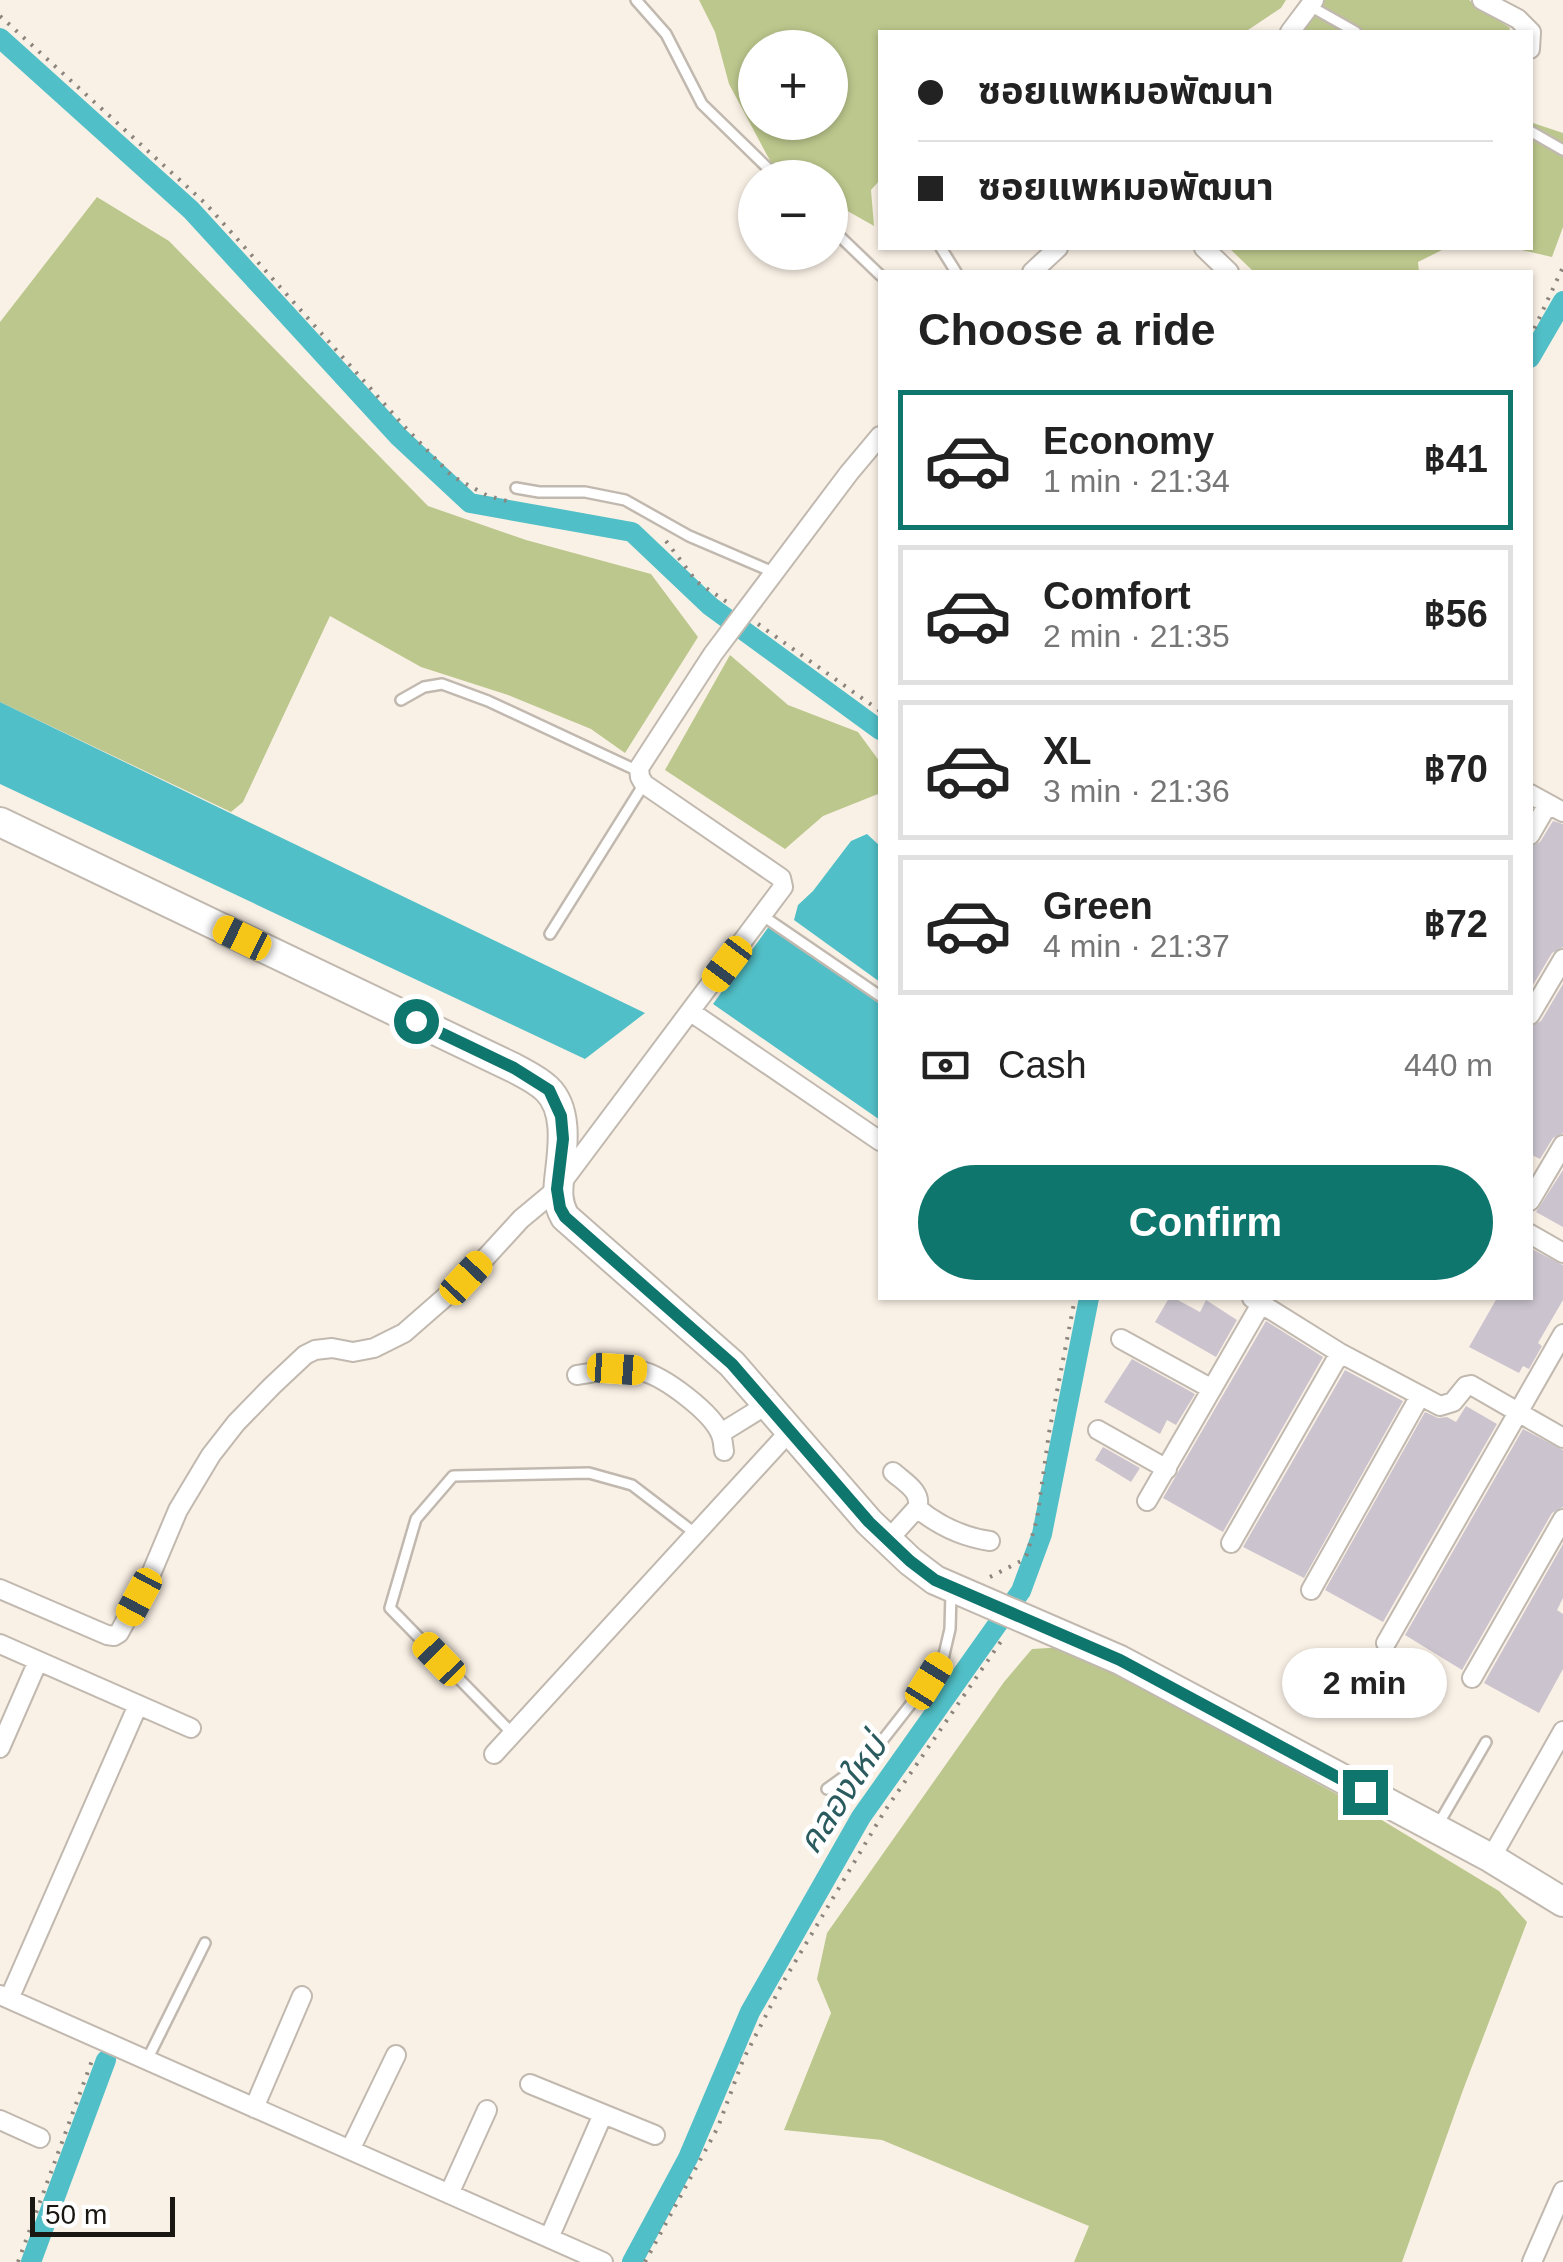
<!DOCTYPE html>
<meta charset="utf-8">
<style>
body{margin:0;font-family:Helvetica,"Noto Sans Thai",sans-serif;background:#f6f6f6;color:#222;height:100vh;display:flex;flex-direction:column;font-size:38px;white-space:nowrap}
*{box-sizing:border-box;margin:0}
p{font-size:32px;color:#767676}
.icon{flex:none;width:55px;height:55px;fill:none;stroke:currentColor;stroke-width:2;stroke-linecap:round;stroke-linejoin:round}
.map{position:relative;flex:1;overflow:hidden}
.details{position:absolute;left:878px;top:270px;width:655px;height:1030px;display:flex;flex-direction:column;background:#fff;border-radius:0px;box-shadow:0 2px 8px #0004}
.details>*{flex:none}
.banner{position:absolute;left:878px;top:30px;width:655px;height:220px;border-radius:0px;box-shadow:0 2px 8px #0004;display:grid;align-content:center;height:220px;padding:0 40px;background:#fff}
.fabs{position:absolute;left:738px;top:30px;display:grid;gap:20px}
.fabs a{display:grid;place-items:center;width:110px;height:110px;border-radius:50%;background:#fff;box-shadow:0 2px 8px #0004;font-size:50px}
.scale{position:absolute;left:30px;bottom:25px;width:145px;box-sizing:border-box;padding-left:10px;border:5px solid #1a1713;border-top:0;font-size:28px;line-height:35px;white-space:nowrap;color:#1a1713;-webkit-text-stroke:8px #fff;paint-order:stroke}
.end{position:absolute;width:45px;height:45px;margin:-22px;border:12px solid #0f766e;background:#fff;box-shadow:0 0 0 5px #fff}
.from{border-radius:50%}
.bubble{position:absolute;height:70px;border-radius:35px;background:#fff;box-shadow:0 2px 8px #0004;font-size:32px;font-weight:700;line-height:70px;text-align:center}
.car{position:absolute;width:30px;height:60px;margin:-30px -15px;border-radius:12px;box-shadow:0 0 8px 2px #0007;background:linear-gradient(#f5c518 24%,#345 0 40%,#f5c518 0 76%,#345 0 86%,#f5c518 0)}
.banner b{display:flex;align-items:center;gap:35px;height:95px;font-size:38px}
.banner b+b{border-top:2px solid #e0e0e0}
.banner i{width:25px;height:25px;background:#222}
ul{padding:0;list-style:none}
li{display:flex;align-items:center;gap:30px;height:140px;margin:0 20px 15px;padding:0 20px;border:5px solid #e0e0e0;border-radius:0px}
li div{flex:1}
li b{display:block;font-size:38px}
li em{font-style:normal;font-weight:700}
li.current{border-color:#0f766e}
li>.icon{width:90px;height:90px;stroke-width:1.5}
h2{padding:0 40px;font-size:45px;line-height:120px}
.pay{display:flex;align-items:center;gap:25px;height:110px;padding:0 40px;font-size:38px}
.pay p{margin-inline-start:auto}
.action{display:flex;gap:20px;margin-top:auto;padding:20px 40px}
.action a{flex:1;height:115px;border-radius:60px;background:#0f766e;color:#fff;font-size:40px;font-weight:700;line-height:115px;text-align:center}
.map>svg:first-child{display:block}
.green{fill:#bcc78d;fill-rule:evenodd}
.water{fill:#51bfc7}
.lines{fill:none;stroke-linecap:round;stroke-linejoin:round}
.canal{stroke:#51bfc7;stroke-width:20}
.building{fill:#cbc4cf}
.lane-casing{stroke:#c1b9af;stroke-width:14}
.street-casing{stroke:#c1b9af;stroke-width:22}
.secondary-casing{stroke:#c1b9af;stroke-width:32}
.path{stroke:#8b857d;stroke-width:4;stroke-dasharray:2.5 8;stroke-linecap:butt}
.lane{stroke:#fff;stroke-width:9}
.street{stroke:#fff;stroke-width:18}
.secondary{stroke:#fff;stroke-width:28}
.route{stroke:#0f766e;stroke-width:12}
.labels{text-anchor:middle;stroke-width:9;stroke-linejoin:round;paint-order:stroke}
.water-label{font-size:35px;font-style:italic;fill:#2b5b5e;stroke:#fff}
</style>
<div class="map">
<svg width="1563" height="2262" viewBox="0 0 1563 2262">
<rect width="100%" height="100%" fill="#faf1e6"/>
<path class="green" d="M 699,0 L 1286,0 L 1281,8 L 1245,32 L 880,32 L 880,180 L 871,190 L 874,226 L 830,201 L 830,178 L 788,177 L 775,170 L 729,84 L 715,32 ZM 755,48 L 830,48 L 830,122 L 755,122 Z
M 1321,0 L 1469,0 L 1510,28 L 1509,32 L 1302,32 Z
M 1530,122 L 1563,133 L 1563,227 L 1552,257 L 1513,248 L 1530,248 Z
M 97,197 L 169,241 L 428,506 L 526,540 L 651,574 L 698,637 L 625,753 L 591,729 L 508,695 L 421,667 L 330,616 L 243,802 L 231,812 L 0,702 L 0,322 Z
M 1229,248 L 1446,248 L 1418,262 L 1419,272 L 1254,272 Z
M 730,655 L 788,705 L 858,732 L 880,762 L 878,794 L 823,816 L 785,849 L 665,770 Z
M 1065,1647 L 1357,1805 L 1499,1891 L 1527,1922 L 1463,2090 L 1402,2262 L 1074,2262 L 1089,2226 L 882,2140 L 784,2130 L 831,2013 L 817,1979 L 827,1933 L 1004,1682 L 1032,1649 Z"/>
<path class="water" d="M 0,702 L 645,1013 L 585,1059 L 0,784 Z
M 867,834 L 880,846 L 880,982 L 794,920 L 798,905 L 813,891 L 851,841 Z
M 770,925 L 880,1004 L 880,1120 L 713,1004 Z"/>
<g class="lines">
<path class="canal" d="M 0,38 L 191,210 L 399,437 L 470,503 L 632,532 L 710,606 L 880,730
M 1530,358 L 1563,301
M 31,2262 L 106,2060
M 632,2262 L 688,2158 L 750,2012 L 861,1817 L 1021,1591 L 1042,1534 L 1089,1298"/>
</g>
<path class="building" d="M 1553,821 L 1563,824 L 1563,947 L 1552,953 L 1530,990 L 1530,847 L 1540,842 Z
M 1563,984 L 1563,1133 L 1553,1138 L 1540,1159 L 1530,1154 L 1530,1027 L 1541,1021 Z
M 1563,1170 L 1563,1227 L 1536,1212 Z
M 1530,1248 L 1563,1265 L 1563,1300 L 1538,1343 L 1542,1346 L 1529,1369 L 1523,1366 L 1519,1373 L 1469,1347 L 1497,1298 L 1530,1298 Z
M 1169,1298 L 1174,1298 L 1200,1312 L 1206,1300 L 1237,1320 L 1216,1357 L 1155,1322 Z
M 1266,1321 L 1323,1357 L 1223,1532 L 1163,1498 Z
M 1132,1359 L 1195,1394 L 1176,1425 L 1167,1420 L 1160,1434 L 1104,1402 Z
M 1345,1370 L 1403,1401 L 1304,1578 L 1243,1547 Z
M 1466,1406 L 1497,1424 L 1383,1622 L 1325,1590 L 1425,1412 L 1438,1418 L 1447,1417 L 1456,1422 Z
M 1523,1429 L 1563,1450 L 1563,1507 L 1552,1513 L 1462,1670 L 1405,1635 Z
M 1103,1447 L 1140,1468 L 1131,1482 L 1095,1460 Z
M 1563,1544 L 1563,1598 L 1557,1610 L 1563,1614 L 1563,1669 L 1539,1713 L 1484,1683 Z"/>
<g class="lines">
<g class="lane-casing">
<path id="lane" d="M 636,0 L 666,34 L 702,104 L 778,178
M 1310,6 L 1356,32
M 1530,131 L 1563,150
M 830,227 L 880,275
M 941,248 L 956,272
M 516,488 L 539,492 L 585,492 L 625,500 L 689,536 L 773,572
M 401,700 L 424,687 L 442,684 L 488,701 L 638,771
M 763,916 L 880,996
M 550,934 L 644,784
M 513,1734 L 390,1608 L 416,1519 L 453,1476 L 589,1473 L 632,1485 L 696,1534
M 827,1789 L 867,1760 L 929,1681 L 943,1659 L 950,1629 L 951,1593
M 1439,1823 L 1486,1742
M 147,2060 L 205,1943"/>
</g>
<g class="street-casing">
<path id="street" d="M 1482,0 L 1518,19 L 1531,32 L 1530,49
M 1290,32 L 1314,0
M 1204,248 L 1229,272
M 1032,272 L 1058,248
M 1530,794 L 1563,812
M 1530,835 L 1548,804
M 691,1012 L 880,1141
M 1530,1015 L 1563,959
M 1530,1201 L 1563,1145
M 1530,1234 L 1563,1253
M 1252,1298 L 1340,1353 L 1440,1406 L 1453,1402 L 1466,1386 L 1471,1385 L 1563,1438
M 1121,1339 L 1212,1389
M 577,1375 C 598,1372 620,1366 641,1371 C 664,1376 713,1413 721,1435 C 723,1440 723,1445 724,1451
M 1098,1430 L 1167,1469
M 721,1433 L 768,1404
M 1147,1501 L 1261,1304
M 917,1508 C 939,1526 962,1537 990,1541
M 888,1540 L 917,1508 C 923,1492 904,1482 893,1472
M 1231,1543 L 1340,1353
M 0,1589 L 107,1635 L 114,1636 L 119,1633 L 151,1574 L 178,1510 L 211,1455 L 236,1423 L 272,1386 L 305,1355 L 315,1350 L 332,1348 L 353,1352 L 374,1348 L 404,1333 L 467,1278 L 521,1219 L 557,1189 L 783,887 L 781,878 L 644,784 L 640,777 L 639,768 L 713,654 L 849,473 L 880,436
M 1311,1590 L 1420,1396
M 1386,1643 L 1563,1334
M 0,1644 L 191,1728
M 1472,1678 L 1563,1519
M 0,1748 L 38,1661
M 494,1754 L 789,1432
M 1491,1858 L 1563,1731
M 0,1995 L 603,2262
M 9,1999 L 138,1705
M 530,2084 L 655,2135
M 254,2108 L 302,1996
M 0,2120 L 40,2138
M 350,2150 L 396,2055
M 449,2194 L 487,2110
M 549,2238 L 603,2114
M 1532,2262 L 1563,2191"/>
</g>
<g class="secondary-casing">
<path id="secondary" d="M 0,822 L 514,1068 C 525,1074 538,1080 547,1089 C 568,1109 563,1146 560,1172 C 558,1189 556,1201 565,1217 L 732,1364 L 869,1522 L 910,1561 L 935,1580 L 1120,1660 L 1491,1858 L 1563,1902"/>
</g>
<path class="path" d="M 0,16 L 206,204 L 404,426 L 452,476 L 488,496 L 511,502
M 1530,338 L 1563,267
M 666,541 L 697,582 L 730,604
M 758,624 L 880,711
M 990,1577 L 1021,1561 L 1027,1554 L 1037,1519 L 1049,1433 L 1075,1298
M 18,2262 L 94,2055
M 645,2262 L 718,2127 L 743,2060 L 782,1984 L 884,1812 L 1004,1637"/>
<use href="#lane" class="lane"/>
<use href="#street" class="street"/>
<use href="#secondary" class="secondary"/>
</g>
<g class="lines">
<path class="route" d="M 416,1021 L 514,1068 L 549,1090 L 561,1116 L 563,1139 L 557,1189 L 560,1208 L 565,1217 L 732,1364 L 869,1522 L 910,1561 L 935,1580 L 1120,1660 L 1365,1792"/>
</g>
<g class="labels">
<g class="water-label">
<text transform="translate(842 1794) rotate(-57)" y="12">คลองใหม่</text>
</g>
</g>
</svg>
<div class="fabs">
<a>+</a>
<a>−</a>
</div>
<div class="scale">50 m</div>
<i class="end from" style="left:416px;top:1021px"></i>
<i class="end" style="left:1365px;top:1792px"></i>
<div class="bubble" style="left:1282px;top:1648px;width:165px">2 min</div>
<i class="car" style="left:242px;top:938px;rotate:296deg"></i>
<i class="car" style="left:727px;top:964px;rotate:217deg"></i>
<i class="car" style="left:466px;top:1278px;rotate:43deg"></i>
<i class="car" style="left:617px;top:1369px;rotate:94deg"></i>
<i class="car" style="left:139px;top:1597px;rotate:208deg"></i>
<i class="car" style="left:439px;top:1659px;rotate:316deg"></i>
<i class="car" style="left:929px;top:1681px;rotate:32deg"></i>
<div class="banner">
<b><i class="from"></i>ซอยแพหมอพัฒนา</b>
<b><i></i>ซอยแพหมอพัฒนา</b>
</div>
<section class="details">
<h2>Choose a ride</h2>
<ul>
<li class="current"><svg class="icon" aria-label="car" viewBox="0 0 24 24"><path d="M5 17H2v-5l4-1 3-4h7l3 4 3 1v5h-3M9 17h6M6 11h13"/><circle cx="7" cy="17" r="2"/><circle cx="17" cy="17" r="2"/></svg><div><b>Economy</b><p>1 min · 21:34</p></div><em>฿41</em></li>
<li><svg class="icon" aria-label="car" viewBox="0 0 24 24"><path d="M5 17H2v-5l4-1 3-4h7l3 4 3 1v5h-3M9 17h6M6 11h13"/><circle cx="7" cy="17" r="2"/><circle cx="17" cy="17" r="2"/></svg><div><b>Comfort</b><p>2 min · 21:35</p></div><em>฿56</em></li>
<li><svg class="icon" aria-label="car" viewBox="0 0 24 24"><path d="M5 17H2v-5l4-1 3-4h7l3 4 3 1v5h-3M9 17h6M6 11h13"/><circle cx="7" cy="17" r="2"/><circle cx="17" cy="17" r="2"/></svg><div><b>XL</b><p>3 min · 21:36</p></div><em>฿70</em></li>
<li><svg class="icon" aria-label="car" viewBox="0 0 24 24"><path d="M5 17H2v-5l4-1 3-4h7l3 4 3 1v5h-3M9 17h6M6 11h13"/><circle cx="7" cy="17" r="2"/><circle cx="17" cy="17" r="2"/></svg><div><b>Green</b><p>4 min · 21:37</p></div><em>฿72</em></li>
</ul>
<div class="pay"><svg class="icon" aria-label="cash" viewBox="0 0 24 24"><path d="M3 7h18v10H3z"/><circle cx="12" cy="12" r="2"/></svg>Cash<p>440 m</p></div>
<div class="action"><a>Confirm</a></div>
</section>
</div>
